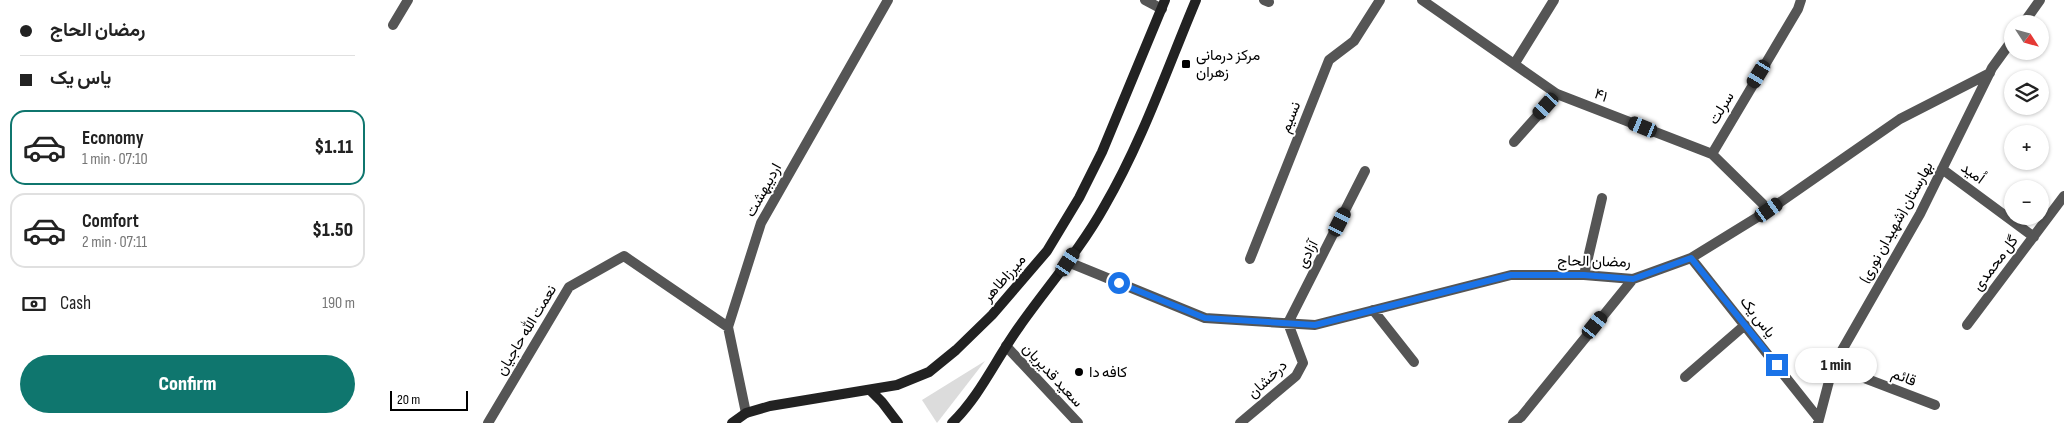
<!DOCTYPE html>
<meta charset="utf-8">
<style>
body{margin:0;font-family:"Sofia Sans Condensed",Vazirmatn,sans-serif;background:#f6f6f6;color:#222;height:100vh;display:flex;flex-direction:column;font-size:19px;white-space:nowrap}
*{box-sizing:border-box;margin:0}
p{font-size:16px;color:#767676}
.icon{flex:none;width:28px;height:28px;fill:none;stroke:currentColor;stroke-width:2;stroke-linecap:round;stroke-linejoin:round}
.map{position:relative;flex:1;overflow:hidden}
.sheet{display:flex;flex-direction:column;background:#fff;width:375px}
.sheet>*{flex:none}
.top-card{display:grid;align-content:center;height:110px;padding:0 20px;background:#fff}
.needle{width:32px;rotate:126deg}
.buttons{position:absolute;left:1629px;top:15px;display:grid;gap:10px}
.buttons a{display:grid;place-items:center;width:45px;height:45px;border-radius:50%;background:#fff;box-shadow:0 1px 4px #0004;font-size:25px}
.scale{position:absolute;left:15px;bottom:12px;width:78px;box-sizing:border-box;padding-left:5px;border:2px solid #000;border-top:0;font-size:14px;line-height:18px;white-space:nowrap;color:#000;-webkit-text-stroke:4px #fff;paint-order:stroke}
.end{position:absolute;width:22px;height:22px;margin:-11px;border:6px solid #1a73e8;background:#fff;box-shadow:0 0 0 2px #fff}
.from{border-radius:50%}
.bubble{position:absolute;height:35px;border-radius:18px;background:#fff;box-shadow:0 1px 4px #0004;font-size:16px;font-weight:800;line-height:35px;text-align:center}
.car{position:absolute;width:15px;height:30px;margin:-15px -8px;border-radius:6px;box-shadow:0 0 4px 1px #0007;background:linear-gradient(#222 24%,#8ab4d8 0 40%,#222 0 76%,#8ab4d8 0 86%,#222 0)}
.top-card b{display:flex;align-items:center;gap:18px;height:48px;font-size:19px}
.top-card b+b{border-top:1px solid #e0e0e0}
.top-card i{width:12px;height:12px;background:#222}
ul{padding:0;list-style:none}
li{display:flex;align-items:center;gap:15px;height:75px;margin:0 10px 8px;padding:0 10px;border:2px solid #e0e0e0;border-radius:15px}
li div{flex:1}
li b{display:block;font-size:19px}
li em{font-style:normal;font-weight:800}
li.selected{border-color:#0f766e}
li>.icon{width:45px;height:45px;stroke-width:1.5}
.pay{display:flex;align-items:center;gap:12px;height:55px;padding:0 20px;font-size:19px}
.pay p{margin-inline-start:auto}
.cta{display:flex;gap:10px;margin-top:auto;padding:10px 20px}
.cta a{flex:1;height:58px;border-radius:30px;background:#0f766e;color:#fff;font-size:20px;font-weight:800;line-height:58px;text-align:center}
main{display:flex;flex:1;min-height:0}
.map>svg:first-child{display:block}
.green{fill:#dcdcdc}
.lines{fill:none;stroke-linecap:round;stroke-linejoin:round}
.street{stroke:#555;stroke-width:10}
.secondary{stroke:#222;stroke-width:10}
.route{stroke:#1a73e8;stroke-width:6}
.poi-dot{fill:#000;stroke:#fff;stroke-width:2}
.labels{text-anchor:middle;stroke-width:4;stroke-linejoin:round;paint-order:stroke}
.poi-label{font-size:15px;fill:#000;stroke:#fff;text-anchor:start}
.street-label{font-size:15px;fill:#000;stroke:#fff}
</style>
<main>
<section class="sheet">
<div class="top-card">
<b><i class="from"></i>رمضان الحاج</b>
<b><i></i>یاس یک</b>
</div>
<ul>
<li class="selected"><svg class="icon" aria-label="car" viewBox="0 0 24 24"><path d="M5 17H2v-5l4-1 3-4h7l3 4 3 1v5h-3M9 17h6M6 11h13"/><circle cx="7" cy="17" r="2"/><circle cx="17" cy="17" r="2"/></svg><div><b>Economy</b><p>1 min · 07:10</p></div><em>$1.11</em></li>
<li><svg class="icon" aria-label="car" viewBox="0 0 24 24"><path d="M5 17H2v-5l4-1 3-4h7l3 4 3 1v5h-3M9 17h6M6 11h13"/><circle cx="7" cy="17" r="2"/><circle cx="17" cy="17" r="2"/></svg><div><b>Comfort</b><p>2 min · 07:11</p></div><em>$1.50</em></li>
</ul>
<div class="pay"><svg class="icon" aria-label="cash" viewBox="0 0 24 24"><path d="M3 7h18v10H3z"/><circle cx="12" cy="12" r="2"/></svg>Cash<p>190 m</p></div>
<div class="cta"><a>Confirm</a></div>
</section>
<div class="map">
<svg width="1689" height="423" viewBox="0 0 1689 423">
<rect width="100%" height="100%" fill="#fff"/>
<path class="green" d="M 610,361 L 562,423 L 547,400 Z"/>
<g class="lines">
<path class="street" d="M 770,0 L 787,9
M 889,0 L 894,2
M 1047,0 L 1182,94 L 1337,154 L 1394,210
M 1648,24 L 1665,0
M 18,25 L 33,0
M 1140,63 L 1179,0
M 1139,142 L 1182,94
M 1337,154 L 1423,9 L 1426,0
M 1567,169 L 1659,237
M 1316,258 L 1444,419
M 875,259 L 954,60 L 979,41 L 1005,0
M 693,262 L 830,318 L 940,325 L 1136,275 L 1209,275 L 1258,279 L 1316,258 L 1394,210 L 1525,119 L 1615,73
M 1209,275 L 1227,198
M 998,310 L 1039,362
M 1592,325 L 1689,196
M 631,346 L 703,423
M 1458,366 L 1560,405
M 1310,377 L 1370,325
M 371,413 L 353,327 L 386,223 L 513,0
M 113,423 L 194,287 L 249,256 L 353,327
M 865,423 L 921,376 L 928,363 L 913,323 L 990,171
M 1138,423 L 1146,417 L 1258,279
M 1443,423 L 1458,366 L 1545,214 L 1617,68 L 1638,39"/>
<path class="secondary" d="M 495,390 L 507,402 L 523,423
M 357,423 L 371,413 L 395,406 L 522,385 L 554,372 L 581,350 L 617,315 L 672,251 L 704,198 L 727,152 L 790,0
M 577,423 C 605,396 621,359 644,327 C 672,287 705,250 729,207 C 767,142 792,69 821,0"/>
</g>
<g class="lines">
<path class="route" d="M 744,283 L 830,318 L 940,325 L 1136,275 L 1209,275 L 1258,279 L 1316,258 L 1402,365"/>
</g>
<g class="poi-dot">
<rect x="806" y="59" width="10" height="10" rx="2.5"/>
<circle cx="704" cy="372" r="5"/>
</g>
<g class="labels">
<g class="poi-label">
<text x="821" y="60">مرکز درمانی<tspan x="821" dy="17">زهران</tspan></text>
<text x="714" y="377">کافه دا</text>
</g>
<g class="street-label">
<text transform="translate(1226 95) rotate(21)" y="5">۴۱</text>
<text transform="translate(1346 108) rotate(-59)" y="5">سرلت</text>
<text transform="translate(915 117) rotate(-68)" y="5">نسیم</text>
<text transform="translate(1598 173) rotate(36)" y="5">اُمید</text>
<text transform="translate(388 190) rotate(-61)" y="5">اردیبهشت</text>
<text transform="translate(1521 222) rotate(-61)" y="5">بهارستان (شهیدان نوری)</text>
<text transform="translate(932 254) rotate(-63)" y="5">آزادی</text>
<text transform="translate(1219 261) rotate(1)" y="5">رمضان الحاج</text>
<text transform="translate(1620 263) rotate(-53)" y="5">گل محمدی</text>
<text transform="translate(629 278) rotate(-49)" y="5">میرزاطاهر</text>
<text transform="translate(1383 317) rotate(52)" y="5">یاس یک</text>
<text transform="translate(151 330) rotate(-59)" y="5">نعمت الله حاجیان</text>
<text transform="translate(678 375) rotate(47)" y="5">سعید قدیریان</text>
<text transform="translate(1529 377) rotate(21)" y="5">قائم</text>
<text transform="translate(892 379) rotate(-43)" y="5">درخشان</text>
</g>
</g>
</svg>
<div class="buttons">
<a><svg class="needle" viewBox="-14 -14 28 28"><path d="M0-13l5 13h-10z" fill="#e53935"/><path d="M0 13l5-13h-10z" fill="#767676"/></svg></a>
<a><svg class="icon" aria-label="layers" viewBox="0 0 24 24"><path d="M12 4l9 5-9 5-9-5zM3 14l9 5 9-5"/></svg></a>
<a>+</a>
<a>−</a>
</div>
<div class="scale">20 m</div>
<i class="end from" style="left:744px;top:283px"></i>
<i class="end" style="left:1402px;top:365px"></i>
<div class="bubble" style="left:1420px;top:348px;width:82px">1 min</div>
<i class="car" style="left:1384px;top:74px;rotate:211deg"></i>
<i class="car" style="left:1171px;top:106px;rotate:222deg"></i>
<i class="car" style="left:1268px;top:127px;rotate:292deg"></i>
<i class="car" style="left:1394px;top:210px;rotate:55deg"></i>
<i class="car" style="left:965px;top:222px;rotate:27deg"></i>
<i class="car" style="left:693px;top:262px;rotate:33deg"></i>
<i class="car" style="left:1220px;top:325px;rotate:39deg"></i>
</div>
</main>
